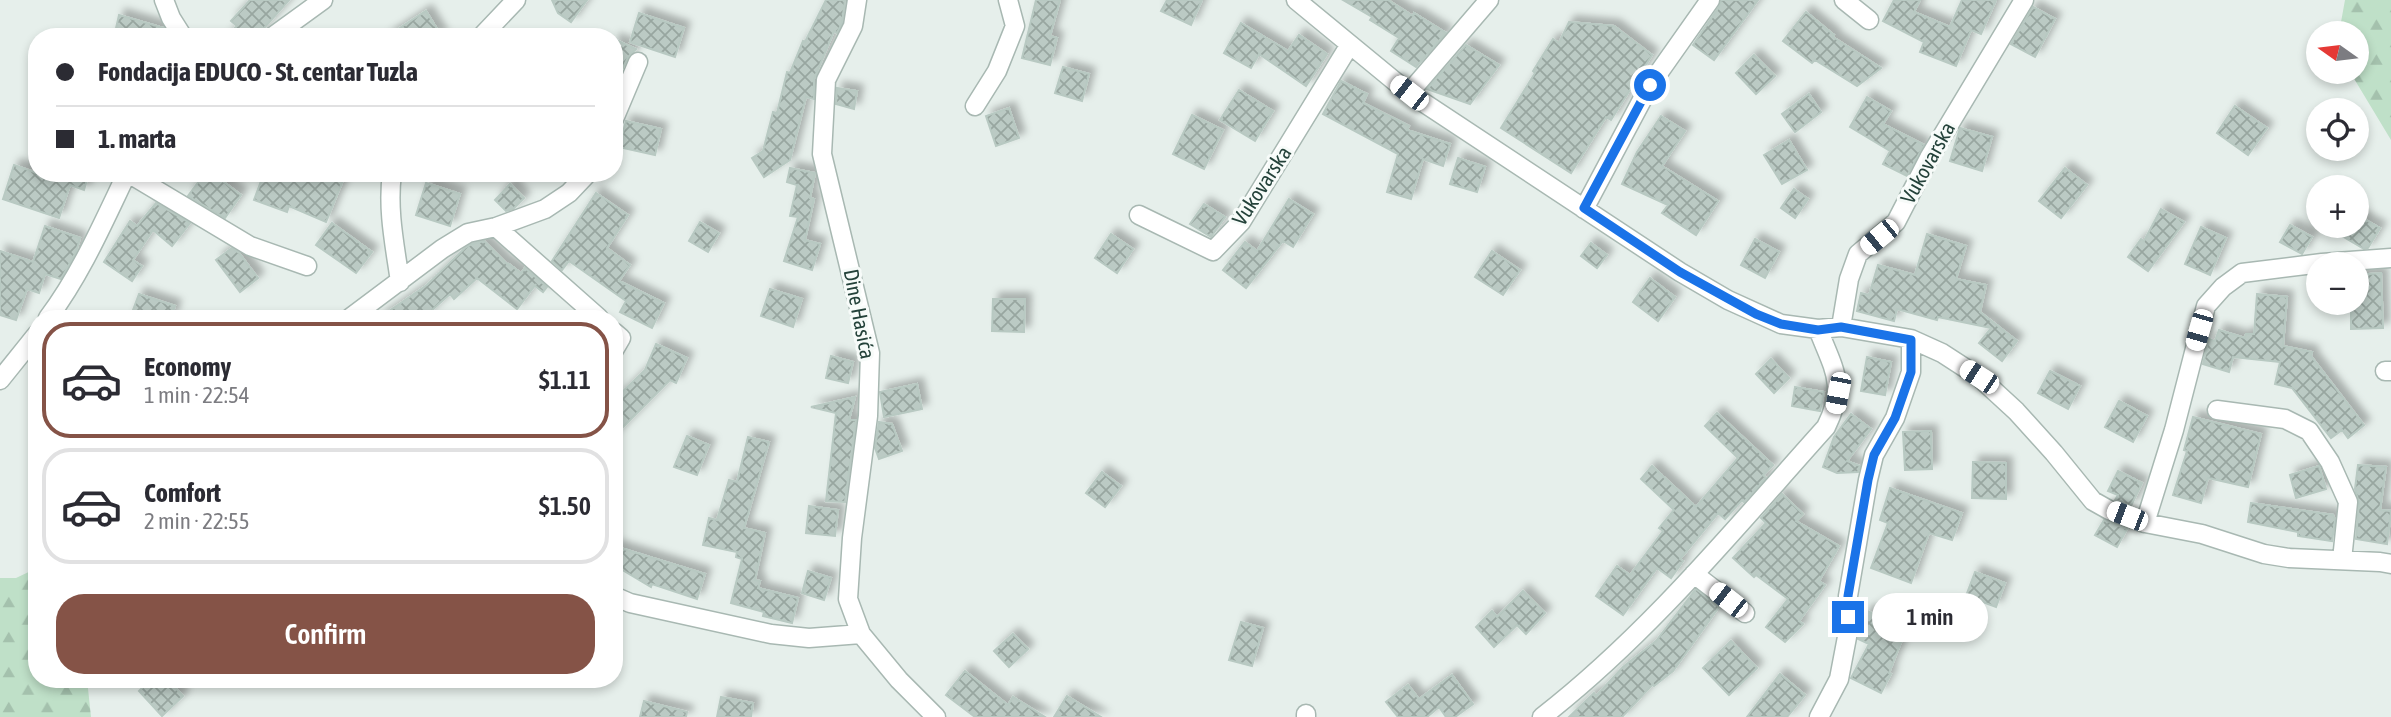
<!DOCTYPE html>
<meta charset="utf-8">
<style>
body{margin:0;font-family:"Asap Condensed",sans-serif;background:#f2f2f3;color:#2b2b33;height:100vh;display:flex;flex-direction:column;font-size:26px;white-space:nowrap}
*{box-sizing:border-box;margin:0}
p{font-size:23px;color:#7c7c81}
.icon{flex:none;width:38px;height:38px;fill:none;stroke:currentColor;stroke-width:2;stroke-linecap:round;stroke-linejoin:round}
.map{position:relative;flex:1;overflow:hidden}
.side{position:absolute;left:28px;top:310px;width:595px;height:378px;display:flex;flex-direction:column;background:#fff;border-radius:28px;box-shadow:0 4px 10px #0003}
.side>*{flex:none}
.hud{position:absolute;left:28px;top:28px;width:595px;height:154px;border-radius:28px;box-shadow:0 4px 10px #0003;display:grid;align-content:center;height:154px;padding:0 28px;background:#fff}
.needle{width:46px;rotate:284deg}
.fabs{position:absolute;left:2306px;top:21px;display:grid;gap:14px}
.fabs a{display:grid;place-items:center;width:63px;height:63px;border-radius:50%;background:#fff;box-shadow:0 4px 10px #0003;font-size:35px}
.end{position:absolute;width:32px;height:32px;margin:-16px;border:9px solid #1a73e8;background:#fff;box-shadow:0 0 0 4px #fff}
.from{border-radius:50%}
.bubble{position:absolute;height:49px;border-radius:24px;background:#fff;box-shadow:0 4px 10px #0003;font-size:23px;font-weight:600;line-height:49px;text-align:center}
.car{position:absolute;width:21px;height:42px;margin:-21px -10px;border-radius:9px;box-shadow:0 0 5px 2px #0007;background:linear-gradient(#fff 24%,#345 0 40%,#fff 0 76%,#345 0 86%,#fff 0)}
.hud b{display:flex;align-items:center;gap:24px;height:66px;font-size:26px}
.hud b+b{border-top:2px solid #e1e1e2}
.hud i{width:18px;height:18px;background:#2b2b33}
ul{padding:12px 0 0;list-style:none}
li{display:flex;align-items:center;gap:21px;height:116px;margin:0 14px 10px;padding:0 14px;border:4px solid #e1e1e2;border-radius:28px}
li div{flex:1}
li b{display:block;font-size:26px}
li em{font-style:normal;font-weight:600}
li.on{border-color:#855347}
li>.icon{width:63px;height:63px;stroke-width:1.5}
.cta{display:flex;gap:14px;margin-top:auto;padding:14px 28px}
.cta a{flex:1;height:80px;border-radius:28px;background:#855347;color:#fff;font-size:28px;font-weight:600;line-height:80px;text-align:center}
.map>svg:first-child{display:block}
.forest{fill:url(#forest-firs)}
.building{fill:url(#building-cross-hatch);stroke:#b8c9c2;stroke-width:2;filter:url(#shadow)}
.lines{fill:none;stroke-linecap:round;stroke-linejoin:round}
.street-casing{stroke:#a8b8b2;stroke-width:21}
.street{stroke:#fff;stroke-width:18}
.route{stroke:#1a73e8;stroke-width:9}
.labels{text-anchor:middle;stroke-width:6;stroke-linejoin:round;paint-order:stroke}
.street-label{font-size:21px;fill:#24423a;stroke:#f7fbf9}
</style>
<div class="map">
<svg width="2391" height="717" viewBox="0 0 2391 717">
<defs>
<pattern id="forest-firs" width="22" height="20" patternUnits="userSpaceOnUse" patternTransform="scale(1.75)"><rect width="22" height="20" fill="#bfe0c8"/><path d="M5 1l3.5 6h-7zM16 11l3.5 6h-7z" fill="#a4c1ad"/></pattern>
<pattern id="building-cross-hatch" width="8" height="8" patternUnits="userSpaceOnUse" patternTransform="scale(1.75)"><rect width="8" height="8" fill="#bbcac4"/><path d="M0 0l8 8M0 8l8-8" fill="none" stroke="#98a6a0"/></pattern>
<filter id="shadow"><feDropShadow dx="6" dy="-6" stdDeviation="3.5" flood-color="#0004"/></filter>
</defs>
<rect width="100%" height="100%" fill="#e6efeb"/>
<path class="forest" d="M 2345,0 L 2391,0 L 2391,140 L 2350,72 L 2357,72 L 2357,33 L 2339,33 Z
M 37,568 L 37,679 L 87,679 L 91,717 L 0,717 L 0,578 L 16,578 Z"/>
<path class="building" d="M 250,0 L 289,0 L 256,37 L 226,37 L 237,26 L 231,21 Z
M 552,0 L 587,0 L 571,22 L 558,13 Z
M 826,0 L 845,0 L 842,23 L 837,33 L 834,31 L 814,79 L 814,99 L 806,97 L 790,160 L 764,177 L 752,158 L 763,151 L 773,112 L 777,113 L 787,72 L 790,73 L 803,41 L 805,42 Z
M 1036,0 L 1060,0 L 1050,36 L 1057,38 L 1050,65 L 1022,58 Z
M 1167,0 L 1202,0 L 1191,25 L 1161,11 Z
M 1343,0 L 1388,0 L 1413,16 L 1414,13 L 1446,33 L 1416,67 L 1391,51 L 1399,38 L 1370,20 L 1372,17 Z
M 1721,0 L 1758,0 L 1714,60 L 1693,45 L 1719,7 Z
M 1894,0 L 1920,0 L 1914,12 L 1950,27 L 1962,0 L 1996,0 L 1981,34 L 1971,30 L 1956,66 L 1920,52 L 1924,42 L 1883,21 Z
M 2033,7 L 2055,19 L 2035,57 L 2011,44 Z
M 426,11 L 442,37 L 386,37 Z
M 1806,12 L 1834,35 L 1833,37 L 1881,68 L 1857,86 L 1815,60 L 1812,63 L 1783,41 Z
M 639,13 L 684,28 L 675,57 L 630,42 Z
M 119,15 L 164,28 L 169,37 L 114,37 Z
M 1569,22 L 1614,26 L 1652,55 L 1611,120 L 1606,117 L 1571,173 L 1501,128 L 1535,73 L 1533,71 L 1553,39 L 1559,43 Z
M 1241,23 L 1288,51 L 1299,35 L 1327,54 L 1306,86 L 1259,54 L 1251,68 L 1224,53 Z
M 614,39 L 636,49 L 628,57 L 623,68 L 614,64 Z
M 1466,45 L 1499,65 L 1470,104 L 1427,89 Z
M 1754,55 L 1775,76 L 1756,94 L 1736,73 Z
M 1063,67 L 1089,74 L 1082,101 L 1055,93 Z
M 1341,81 L 1367,94 L 1363,103 L 1409,126 L 1407,130 L 1450,144 L 1443,166 L 1423,159 L 1411,199 L 1387,192 L 1398,154 L 1323,114 Z
M 837,88 L 857,91 L 854,109 L 836,104 Z
M 1239,90 L 1273,111 L 1255,141 L 1220,120 Z
M 1809,94 L 1821,112 L 1795,132 L 1782,114 Z
M 1867,97 L 1891,111 L 1883,124 L 1924,145 L 1907,176 L 1883,164 L 1890,151 L 1850,127 Z
M 2235,106 L 2267,128 L 2248,155 L 2217,133 Z
M 1009,108 L 1019,138 L 996,146 L 986,116 Z
M 1192,115 L 1223,130 L 1204,169 L 1173,154 Z
M 1661,116 L 1685,131 L 1662,166 L 1718,201 L 1696,235 L 1662,213 L 1668,205 L 1622,184 L 1637,152 Z
M 626,121 L 661,129 L 655,155 L 619,147 Z
M 1960,128 L 1992,137 L 1982,171 L 1950,161 Z
M 1789,140 L 1807,170 L 1782,184 L 1764,155 Z
M 1458,158 L 1485,167 L 1477,192 L 1450,184 Z
M 14,165 L 37,173 L 89,173 L 84,190 L 70,185 L 59,218 L 3,199 Z
M 790,168 L 815,173 L 810,198 L 814,199 L 805,240 L 820,244 L 812,270 L 784,261 L 798,217 L 790,216 L 797,185 L 787,182 Z
M 2065,168 L 2087,185 L 2061,218 L 2039,201 Z
M 205,173 L 212,173 L 241,195 L 225,218 L 188,196 Z
M 264,173 L 346,173 L 326,222 L 289,206 L 287,212 L 254,200 Z
M 426,183 L 460,194 L 450,226 L 416,215 Z
M 510,184 L 524,198 L 513,209 L 506,211 L 495,200 Z
M 1794,189 L 1808,199 L 1795,218 L 1781,208 Z
M 596,193 L 628,215 L 607,248 L 630,265 L 619,281 L 664,303 L 652,328 L 620,312 L 626,301 L 569,261 L 562,270 L 552,261 Z
M 1289,199 L 1313,214 L 1293,247 L 1283,241 L 1246,288 L 1223,270 L 1245,242 L 1257,251 Z
M 156,203 L 190,223 L 172,246 L 153,230 L 133,260 L 142,266 L 132,281 L 104,262 L 130,221 L 137,226 Z
M 1204,204 L 1225,217 L 1211,237 L 1190,224 Z
M 2161,209 L 2184,222 L 2148,271 L 2128,257 L 2141,239 L 2144,241 Z
M 2357,215 L 2380,228 L 2368,248 L 2364,249 L 2325,226 L 2357,226 Z
M 700,222 L 719,233 L 708,252 L 689,241 Z
M 332,223 L 372,252 L 356,273 L 316,245 Z
M 2290,225 L 2312,237 L 2302,254 L 2280,242 Z
M 45,226 L 80,238 L 76,252 L 61,279 L 45,274 L 39,293 L 27,289 L 16,320 L 0,315 L 0,251 L 33,262 Z
M 2201,227 L 2226,238 L 2210,275 L 2185,264 Z
M 1111,234 L 1133,249 L 1117,273 L 1095,258 Z
M 1927,234 L 1966,246 L 1956,279 L 1986,285 L 1980,312 L 2017,341 L 2002,361 L 1979,343 L 1991,328 L 1938,317 L 1937,320 L 1897,309 L 1894,321 L 1857,311 L 1861,293 L 1869,295 L 1878,265 L 1915,275 Z
M 1755,239 L 1779,252 L 1765,278 L 1741,265 Z
M 484,241 L 508,265 L 509,264 L 521,273 L 525,268 L 547,287 L 543,292 L 535,286 L 536,284 L 517,309 L 477,278 L 454,299 L 450,294 L 423,318 L 379,318 L 427,285 L 465,248 L 472,244 Z
M 1591,243 L 1607,255 L 1597,268 L 1581,256 Z
M 232,248 L 239,253 L 258,278 L 240,292 L 216,260 Z
M 1492,251 L 1520,270 L 1503,295 L 1475,277 Z
M 2381,273 L 2383,328 L 2351,329 L 2351,308 L 2357,308 L 2357,275 Z
M 1650,278 L 1675,297 L 1658,321 L 1633,302 Z
M 770,289 L 802,299 L 793,327 L 761,316 Z
M 139,294 L 175,306 L 171,318 L 130,318 Z
M 2257,294 L 2287,297 L 2283,346 L 2312,352 L 2311,356 L 2364,425 L 2348,438 L 2342,430 L 2331,438 L 2292,388 L 2275,384 L 2280,362 L 2233,357 L 2229,372 L 2203,364 L 2209,339 L 2215,341 L 2219,330 L 2245,338 L 2246,334 L 2254,334 Z
M 993,299 L 1025,299 L 1024,332 L 992,331 Z
M 656,344 L 687,358 L 676,383 L 670,380 L 614,436 L 614,400 L 645,370 Z
M 831,356 L 853,362 L 848,383 L 826,378 Z
M 1867,357 L 1891,362 L 1885,395 L 1861,391 Z
M 1771,359 L 1789,378 L 1774,393 L 1756,374 Z
M 2050,371 L 2080,386 L 2068,409 L 2038,393 Z
M 917,384 L 922,409 L 884,417 L 880,392 Z
M 1795,387 L 1824,392 L 1820,411 L 1792,406 Z
M 855,397 L 849,420 L 856,420 L 845,502 L 826,501 L 836,413 L 811,407 Z
M 2119,401 L 2147,416 L 2133,442 L 2105,427 Z
M 1717,413 L 1773,465 L 1763,475 L 1766,478 L 1744,502 L 1742,500 L 1725,519 L 1718,513 L 1680,559 L 1683,561 L 1671,578 L 1657,568 L 1623,615 L 1596,596 L 1617,566 L 1630,575 L 1663,531 L 1659,528 L 1674,510 L 1641,479 L 1652,466 L 1696,507 L 1738,458 L 1705,426 Z
M 1851,414 L 1871,429 L 1847,461 L 1860,466 L 1858,472 L 1837,473 L 1823,467 L 1834,437 Z
M 2193,417 L 2261,434 L 2248,487 L 2208,478 L 2201,503 L 2173,495 L 2187,451 L 2184,450 Z
M 879,422 L 892,424 L 902,451 L 879,459 L 875,448 Z
M 1931,431 L 1932,469 L 1905,470 L 1903,432 Z
M 687,436 L 709,445 L 697,475 L 674,467 Z
M 748,437 L 769,442 L 744,528 L 765,533 L 755,580 L 760,581 L 758,588 L 798,598 L 792,623 L 763,616 L 764,612 L 731,603 L 742,559 L 736,557 L 737,552 L 703,545 L 709,518 L 717,520 L 729,480 L 737,482 Z
M 1973,462 L 2006,463 L 2006,499 L 1972,498 Z
M 2358,465 L 2386,467 L 2380,510 L 2391,511 L 2387,544 L 2356,539 L 2359,503 L 2355,489 Z
M 2319,466 L 2326,489 L 2296,498 L 2290,475 Z
M 2118,471 L 2142,483 L 2131,506 L 2115,500 L 2118,495 L 2108,491 Z
M 1102,472 L 1121,486 L 1105,507 L 1086,493 Z
M 1890,488 L 1962,513 L 1952,540 L 1929,533 L 1911,583 L 1871,568 L 1888,523 L 1880,520 Z
M 1782,494 L 1803,514 L 1796,521 L 1839,546 L 1819,581 L 1825,585 L 1799,621 L 1803,624 L 1785,642 L 1766,627 L 1788,599 L 1756,575 L 1754,577 L 1733,558 L 1766,523 L 1761,518 Z
M 2251,503 L 2333,515 L 2335,520 L 2332,541 L 2298,536 L 2298,532 L 2248,522 Z
M 809,506 L 838,510 L 835,536 L 806,533 Z
M 2104,520 L 2127,529 L 2117,547 L 2095,535 Z
M 614,546 L 705,574 L 697,599 L 652,584 L 651,587 L 614,565 Z
M 808,571 L 831,578 L 824,600 L 802,593 Z
M 1975,572 L 2005,583 L 1996,607 L 1966,596 Z
M 1696,589 L 1719,607 L 1673,671 L 1654,686 L 1653,684 L 1622,717 L 1569,717 L 1594,693 L 1596,696 L 1623,667 L 1656,641 Z
M 1523,591 L 1545,613 L 1526,634 L 1517,625 L 1494,647 L 1476,627 L 1492,611 L 1497,617 Z
M 1867,611 L 1907,627 L 1889,673 L 1891,674 L 1881,693 L 1851,678 L 1869,644 L 1858,639 L 1859,631 Z
M 1241,622 L 1263,628 L 1252,666 L 1229,660 Z
M 1013,634 L 1028,649 L 1009,667 L 994,651 Z
M 1731,641 L 1757,668 L 1729,695 L 1703,668 Z
M 965,671 L 1008,705 L 1013,697 L 1045,717 L 975,717 L 946,695 Z
M 1780,674 L 1805,695 L 1787,717 L 1747,717 Z
M 1452,675 L 1473,704 L 1455,717 L 1446,717 L 1439,707 L 1427,717 L 1398,717 L 1386,702 L 1408,685 L 1419,699 Z
M 151,679 L 167,679 L 183,696 L 162,716 L 139,691 Z
M 1067,696 L 1101,717 L 1054,717 Z
M 721,697 L 753,703 L 751,717 L 717,717 Z
M 644,701 L 687,712 L 686,717 L 640,717 Z"/>
<g class="lines">
<g class="street-casing">
<path id="street" d="M 164,0 L 171,18 L 183,37
M 857,0 L 853,26 L 826,80 L 822,154 L 870,353 L 868,416 L 852,538 L 848,599 L 861,634 L 899,680 L 936,717
M 1296,0 L 1409,93 L 1680,272 L 1728,300 L 1781,324 L 1818,329 L 1841,327 L 1911,339 L 1942,353 L 1979,377 L 2016,411 L 2054,453 L 2093,501 L 2109,510 L 2145,523 L 2202,534 L 2264,554 L 2289,558 L 2380,562 L 2391,564
M 1844,0 L 1869,20
M 272,37 L 323,0
M 481,37 L 516,0
M 1409,93 L 1489,0
M 975,106 L 997,71 L 1015,26 L 1008,0
M 614,119 L 638,62
M 128,173 L 250,246 L 307,266
M 392,173 C 387,210 395,246 400,282
M 1584,209 L 1650,85 L 1710,0
M 1139,215 L 1213,251 L 1241,222 L 1349,46
M 496,227 L 599,318
M 48,318 C 81,274 103,223 127,173
M 350,318 L 442,249 L 468,233 L 496,227 L 545,209 L 569,193 L 588,173
M 1841,327 L 1849,279 L 1858,254 L 1896,222 L 1929,158 L 2024,0
M 614,332 L 621,338 L 614,350
M 2385,371 L 2391,371
M 0,380 L 37,334
M 2217,410 L 2285,419 L 2309,431 L 2330,462 L 2348,502 L 2342,560
M 2145,523 L 2174,430 L 2206,306 L 2223,287 L 2242,273 L 2322,263 L 2391,258
M 1694,574 L 1745,613
M 614,596 L 630,603 L 771,634 L 809,638 L 861,634
M 1306,714 L 1306,717
M 1542,717 C 1649,634 1736,527 1826,427 C 1847,385 1834,370 1818,329
M 1819,717 L 1839,679 L 1847,637 L 1848,596 L 1868,480 L 1874,455 L 1895,418 L 1911,372 L 1911,339"/>
</g>
<use href="#street" class="street"/>
</g>
<g class="lines">
<path class="route" d="M 1650,85 L 1584,208 L 1680,272 L 1756,314 L 1781,324 L 1818,330 L 1841,327 L 1911,340 L 1911,372 L 1895,418 L 1874,455 L 1868,480 L 1848,596 L 1848,617"/>
</g>
<g class="labels">
<g class="street-label">
<text transform="translate(1928 163) rotate(-61)" y="7">Vukovarska</text>
<text transform="translate(1262 186) rotate(-57)" y="7">Vukovarska</text>
<text transform="translate(859 314) rotate(79)" y="7">Dine Hasića</text>
</g>
</g>
</svg>
<div class="fabs">
<a><svg class="needle" viewBox="-14 -14 28 28"><path d="M0-13l5 13h-10z" fill="#e53935"/><path d="M0 13l5-13h-10z" fill="#7c7c81"/></svg></a>
<a><svg class="icon" aria-label="locate" viewBox="0 0 24 24"><circle cx="12" cy="12" r="6"/><path d="M12 2v4M12 18v4M2 12h4M18 12h4"/></svg></a>
<a>+</a>
<a>−</a>
</div>
<i class="end from" style="left:1650px;top:85px"></i>
<i class="end" style="left:1848px;top:617px"></i>
<div class="bubble" style="left:1872px;top:593px;width:116px">1 min</div>
<i class="car" style="left:1409px;top:93px;rotate:308deg"></i>
<i class="car" style="left:1879px;top:237px;rotate:231deg"></i>
<i class="car" style="left:2199px;top:330px;rotate:196deg"></i>
<i class="car" style="left:1979px;top:377px;rotate:303deg"></i>
<i class="car" style="left:1838px;top:393px;rotate:191deg"></i>
<i class="car" style="left:2127px;top:516px;rotate:291deg"></i>
<i class="car" style="left:1728px;top:600px;rotate:308deg"></i>
<div class="hud">
<b><i class="from"></i>Fondacija EDUCO - St. centar Tuzla</b>
<b><i></i>1. marta</b>
</div>
<section class="side">
<ul>
<li class="on"><svg class="icon" aria-label="car" viewBox="0 0 24 24"><path d="M5 17H2v-5l4-1 3-4h7l3 4 3 1v5h-3M9 17h6M6 11h13"/><circle cx="7" cy="17" r="2"/><circle cx="17" cy="17" r="2"/></svg><div><b>Economy</b><p>1 min · 22:54</p></div><em>$1.11</em></li>
<li><svg class="icon" aria-label="car" viewBox="0 0 24 24"><path d="M5 17H2v-5l4-1 3-4h7l3 4 3 1v5h-3M9 17h6M6 11h13"/><circle cx="7" cy="17" r="2"/><circle cx="17" cy="17" r="2"/></svg><div><b>Comfort</b><p>2 min · 22:55</p></div><em>$1.50</em></li>
</ul>
<div class="cta"><a>Confirm</a></div>
</section>
</div>
